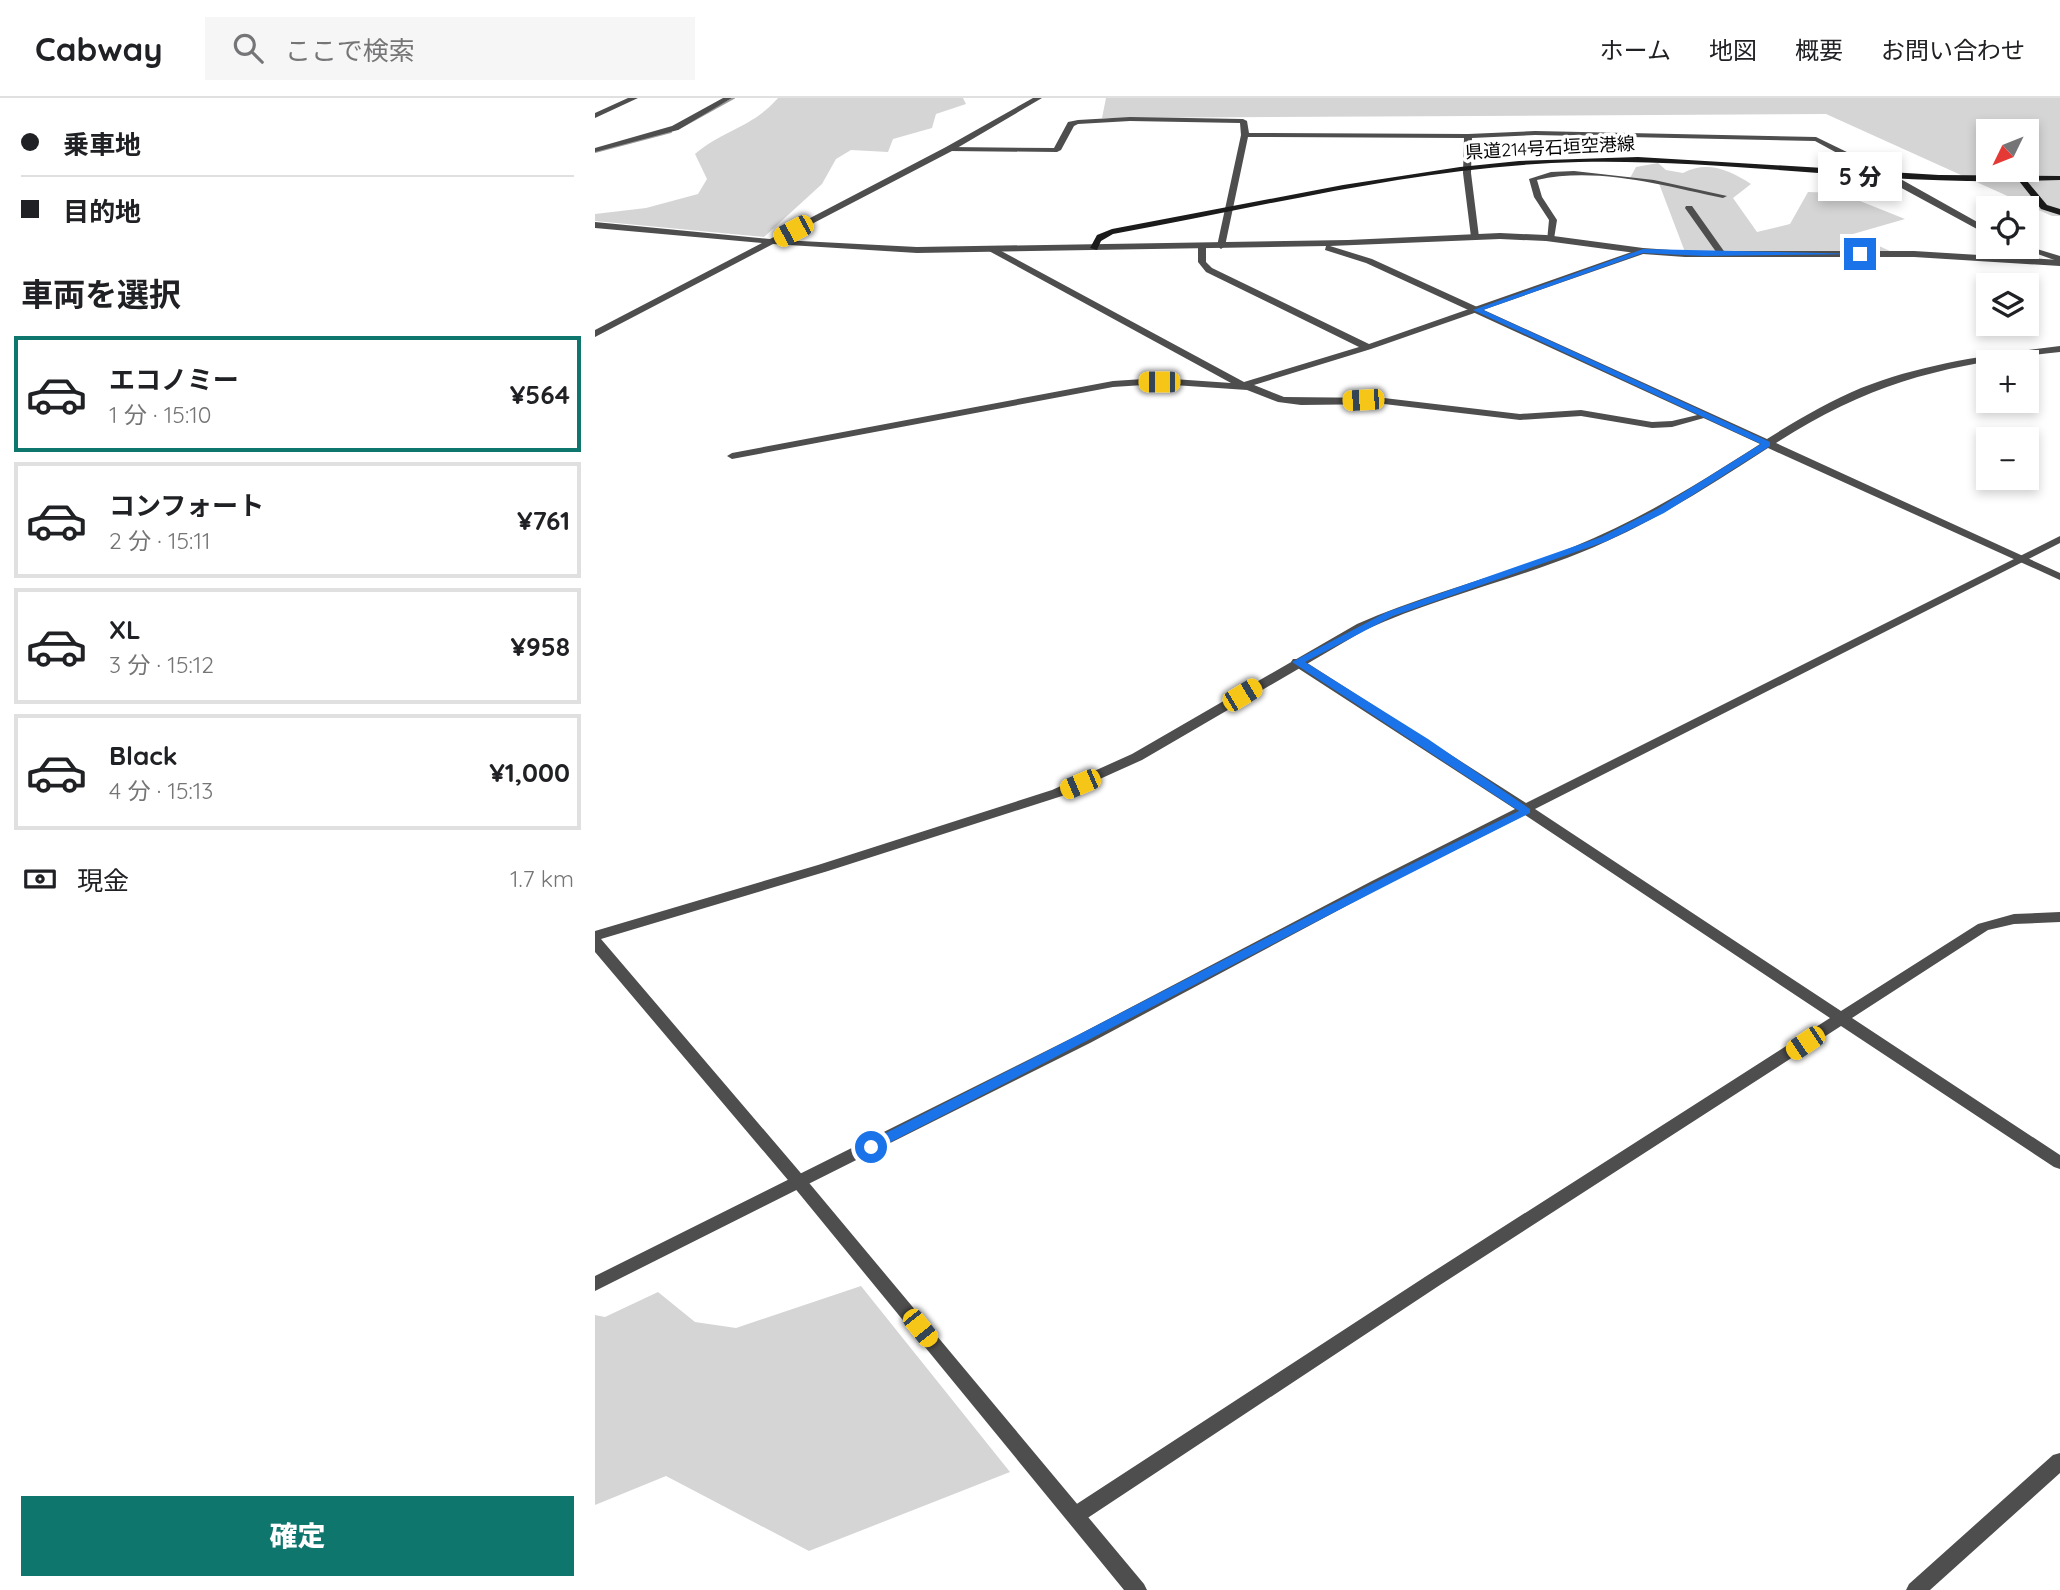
<!DOCTYPE html>
<html lang="ja">
<meta charset="utf-8">
<style>
body{margin:0;font-family:Quicksand,"Noto Sans JP",sans-serif;background:#f6f6f6;color:#202124;height:100vh;display:flex;flex-direction:column;font-size:26px;white-space:nowrap}
*{box-sizing:border-box;margin:0}
p{font-size:23px;color:#757577}
.icon{flex:none;width:38px;height:38px;fill:none;stroke:currentColor;stroke-width:2;stroke-linecap:round;stroke-linejoin:round}
.map{position:relative;flex:1;overflow:hidden}
.drawer{display:flex;flex-direction:column;background:#fff;width:595px}
.drawer>*{flex:none}
.banner{display:grid;align-content:center;height:154px;padding:0 21px;background:#fff}
.needle{width:46px;rotate:227deg}
.tools{position:absolute;left:1381px;top:21px;display:grid;gap:14px}
.tools a{display:grid;place-items:center;width:63px;height:63px;border-radius:0px;background:#fff;box-shadow:0 4px 10px #0003;font-size:35px}
.end{position:absolute;width:32px;height:32px;margin:-16px;border:9px solid #1a73e8;background:#fff;box-shadow:0 0 0 4px #fff}
.from{border-radius:50%}
.bubble{position:absolute;height:49px;border-radius:0px;background:#fff;box-shadow:0 4px 10px #0003;font-size:23px;font-weight:800;line-height:49px;text-align:center}
.car{position:absolute;width:21px;height:42px;margin:-21px -10px;border-radius:9px;box-shadow:0 0 5px 2px #0007;background:linear-gradient(#f5c518 24%,#345 0 40%,#f5c518 0 76%,#345 0 86%,#f5c518 0)}
.banner b{display:flex;align-items:center;gap:24px;height:66px;font-size:26px}
.banner b+b{border-top:2px solid #e0e0e0}
.banner i{width:18px;height:18px;background:#202124}
ul{padding:0;list-style:none}
li{display:flex;align-items:center;gap:21px;height:116px;margin:0 14px 10px;padding:0 7px;border:4px solid #e0e0e0;border-radius:0px}
li div{flex:1}
li b{display:block;font-size:26px}
li em{font-style:normal;font-weight:800}
li.current{border-color:#0f766e}
li>.icon{width:63px;height:63px;stroke-width:1.5}
h2{padding:0 21px;font-size:32px;line-height:84px}
.pay{display:flex;align-items:center;gap:18px;height:77px;padding:0 21px;font-size:26px}
.pay p{margin-inline-start:auto}
.action{display:flex;gap:14px;margin-top:auto;padding:14px 21px}
.action a{flex:1;height:80px;border-radius:0px;background:#0f766e;color:#fff;font-size:28px;font-weight:800;line-height:80px;text-align:center}
header{display:flex;align-items:center;gap:42px;box-sizing:border-box;height:98px;padding:0 35px;background:#fff;border-bottom:2px solid #e0e0e0}
header strong{font-size:33px}
nav{display:flex;gap:38px;margin-inline-start:auto;font-size:24px}
.search{width:490px;height:63px;background:#f6f6f6;display:flex;align-items:center;gap:18px;box-sizing:border-box;padding:0 24px;border-radius:0px;color:#757577;font-size:26px}
main{display:flex;flex:1;min-height:0}
.map>svg:first-child{display:block}
.green{fill:#d5d5d5;fill-rule:evenodd}
.lines{fill:none;stroke-linecap:round;stroke-linejoin:round}
.stream{stroke:#9c9c9c;stroke-width:2}
.minor{fill:#4e4e4e;fill-rule:evenodd}
.tertiary{fill:#4e4e4e;fill-rule:evenodd}
.secondary{fill:#1b1b1b;fill-rule:evenodd}
.route{fill:#1a73e8}
.labels{text-anchor:middle;stroke-width:7;stroke-linejoin:round;paint-order:stroke}
.far-street-label{font-size:18px;fill:#000;stroke:#fff}
</style>
<header>
<strong>Cabway</strong>
<div class="search"><svg class="icon" aria-label="search" viewBox="0 0 24 24"><circle cx="10" cy="10" r="6"/><path d="M15 15l6 6"/></svg>ここで検索</div>
<nav><a>ホーム</a><a>地図</a><a>概要</a><a>お問い合わせ</a></nav>
</header>
<main>
<section class="drawer">
<div class="banner">
<b><i class="from"></i>乗車地</b>
<b><i></i>目的地</b>
</div>
<h2>車両を選択</h2>
<ul>
<li class="current"><svg class="icon" aria-label="car" viewBox="0 0 24 24"><path d="M5 17H2v-5l4-1 3-4h7l3 4 3 1v5h-3M9 17h6M6 11h13"/><circle cx="7" cy="17" r="2"/><circle cx="17" cy="17" r="2"/></svg><div><b>エコノミー</b><p>1 分 · 15:10</p></div><em>¥564</em></li>
<li><svg class="icon" aria-label="car" viewBox="0 0 24 24"><path d="M5 17H2v-5l4-1 3-4h7l3 4 3 1v5h-3M9 17h6M6 11h13"/><circle cx="7" cy="17" r="2"/><circle cx="17" cy="17" r="2"/></svg><div><b>コンフォート</b><p>2 分 · 15:11</p></div><em>¥761</em></li>
<li><svg class="icon" aria-label="car" viewBox="0 0 24 24"><path d="M5 17H2v-5l4-1 3-4h7l3 4 3 1v5h-3M9 17h6M6 11h13"/><circle cx="7" cy="17" r="2"/><circle cx="17" cy="17" r="2"/></svg><div><b>XL</b><p>3 分 · 15:12</p></div><em>¥958</em></li>
<li><svg class="icon" aria-label="car" viewBox="0 0 24 24"><path d="M5 17H2v-5l4-1 3-4h7l3 4 3 1v5h-3M9 17h6M6 11h13"/><circle cx="7" cy="17" r="2"/><circle cx="17" cy="17" r="2"/></svg><div><b>Black</b><p>4 分 · 15:13</p></div><em>¥1,000</em></li>
</ul>
<div class="pay"><svg class="icon" aria-label="cash" viewBox="0 0 24 24"><path d="M3 7h18v10H3z"/><circle cx="12" cy="12" r="2"/></svg>現金<p>1.7 km</p></div>
<div class="action"><a>確定</a></div>
</section>
<div class="map">
<svg width="1465" height="1492" viewBox="0 0 1465 1492">
<rect width="100%" height="100%" fill="#fff"/>
<path class="green" d="M 183,0 L 368,0 L 371,6 L 341,16 L 337,30 L 298,41 L 293,54 L 256,52 L 241,61 L 227,86 L 169,139 L 0,123 L 0,116 L 51,110 L 103,96 L 112,81 L 100,56 C 128,32 157,30 183,0 Z
M 511,0 L 1465,0 L 1465,118 L 1457,118 L 1231,16 L 507,20 ZM 1393,33 L 1432,33 L 1432,72 L 1393,72 Z
M 1063,65 L 1071,72 L 1088,75 C 1112,62 1135,72 1156,86 L 1138,100 L 1162,134 L 1195,126 L 1213,94 L 1245,95 L 1310,121 L 1258,136 L 1295,153 L 1090,154 L 1063,83 L 1035,80 L 1041,69 Z
M 266,1188 L 415,1374 L 214,1453 L 71,1378 L 0,1407 L 0,1217 L 10,1219 L 63,1194 L 100,1224 L 141,1230 Z"/>
<g class="lines">
<path class="stream" d="M 83,31 L 139,0
M 0,54 L 76,34"/>
<path class="minor" d="M 33,0 L 43,0 L 0,20 L 0,15 Z
M 128,0 L 137,0 L 83,32 L 0,54 L 0,50 L 77,28 Z
M 535,19 L 648,21 L 652,23 L 654,35 L 873,36 L 940,33 L 1221,39 L 1293,74 L 1393,130 L 1393,137 L 1220,43 L 940,37 L 877,40 L 876,75 L 884,139 L 880,142 L 876,139 L 868,75 L 869,40 L 653,39 L 630,148 L 626,151 L 622,148 L 646,37 L 645,25 L 535,23 L 483,26 L 479,28 L 466,52 L 462,54 L 354,53 L 350,51 L 354,49 L 459,50 L 473,24 L 483,22 Z
M 979,73 L 1059,82 L 1132,98 L 1128,100 C 1070,88 1002,68 942,82 L 947,99 L 962,122 L 959,141 L 952,143 L 954,122 L 939,99 L 934,81 L 956,74 Z
M 1091,108 L 1097,108 L 1131,156 L 1130,158 L 1124,158 L 1090,110 Z
M 607,145 L 611,148 L 611,164 L 617,170 L 774,246 L 1045,151 L 1051,151 L 1051,155 L 776,251 L 659,287 L 689,299 L 789,300 L 925,316 L 986,312 L 1057,324 L 1077,323 L 1111,315 L 1116,318 L 1077,329 L 1057,330 L 986,318 L 925,322 L 789,306 L 706,307 L 683,304 L 652,292 L 564,286 L 518,289 L 137,361 L 132,358 L 137,355 L 518,283 L 564,280 L 636,285 L 394,153 L 393,151 L 397,148 L 649,284 L 764,249 L 611,174 L 603,164 L 603,148 Z
M 1432,148 L 1465,158 L 1465,164 L 1423,149 Z
M 1465,438 L 1465,445 L 940,711 L 1246,913 L 1383,826 L 1419,816 L 1465,814 L 1465,824 L 1419,826 L 1393,832 L 1257,920 L 1465,1057 L 1465,1071 L 1459,1069 L 1246,928 L 845,1187 L 488,1423 L 481,1426 L 474,1423 L 471,1417 L 474,1411 L 833,1177 L 1235,920 L 930,717 L 785,790 L 495,945 L 0,1193 L 0,1178 L 483,937 L 775,784 L 920,711 L 698,567 L 696,564 L 698,561 L 706,561 L 931,705 Z
M 1465,1355 L 1465,1375 L 1335,1492 L 1311,1492 L 1314,1486 L 1458,1357 Z"/>
<path class="tertiary" d="M 438,0 L 447,0 L 357,53 L 186,142 L 322,149 L 753,142 L 905,135 L 951,137 L 1048,150 L 1090,153 L 1319,153 L 1465,162 L 1465,168 L 1319,159 L 1090,159 L 1048,156 L 951,143 L 905,141 L 735,148 L 777,161 L 1172,341 C 1202,322 1233,304 1266,290 C 1329,265 1398,256 1465,248 L 1465,254 C 1353,266 1277,283 1181,345 L 1465,475 L 1465,482 L 1173,350 C 1113,389 1054,427 987,454 C 916,483 840,500 770,532 L 547,662 L 467,698 L 233,773 L 6,841 L 210,1080 L 549,1486 L 552,1492 L 529,1492 L 198,1088 L 0,854 L 0,833 L 223,767 L 457,692 L 537,656 L 762,526 C 832,495 907,478 978,449 C 1045,422 1104,385 1165,346 L 771,165 L 730,152 L 731,148 L 322,155 L 178,146 L 0,239 L 0,232 L 167,145 L 0,130 L 0,124 L 175,141 L 351,49 Z"/>
<path class="secondary" d="M 1043,59 L 1344,77 L 1465,78 L 1465,82 L 1432,83 L 1452,107 L 1465,111 L 1465,117 L 1446,111 L 1424,83 C 1277,86 1131,61 984,64 C 827,68 672,108 518,136 L 506,143 L 502,152 L 495,150 L 502,137 L 517,131 L 748,87 L 865,69 L 924,63 Z"/>
</g>
<path class="route" d="M 1048,151 L 1268,156 L 1109,158 L 1048,155 L 888,212 L 1175,344 L 1175,348 L 1069,415 L 1012,443 L 798,518 L 710,564 L 833,641 L 935,711 L 935,715 C 715,824 499,941 280,1052 L 271,1052 L 271,1045 C 489,936 704,820 924,713 L 697,564 L 792,514 L 1006,439 L 1062,411 L 1166,346 L 878,212 Z"/>
<g class="labels">
<g class="far-street-label">
<text transform="translate(955 50) rotate(-3)" y="6">県道214号石垣空港線</text>
</g>
</g>
</svg>
<div class="tools">
<a><svg class="needle" viewBox="-14 -14 28 28"><path d="M0-13l5 13h-10z" fill="#e53935"/><path d="M0 13l5-13h-10z" fill="#757577"/></svg></a>
<a><svg class="icon" aria-label="locate" viewBox="0 0 24 24"><circle cx="12" cy="12" r="6"/><path d="M12 2v4M12 18v4M2 12h4M18 12h4"/></svg></a>
<a><svg class="icon" aria-label="layers" viewBox="0 0 24 24"><path d="M12 4l9 5-9 5-9-5zM3 14l9 5 9-5"/></svg></a>
<a>+</a>
<a>−</a>
</div>
<i class="end from" style="left:276px;top:1049px"></i>
<i class="end" style="left:1265px;top:156px"></i>
<div class="bubble" style="left:1223px;top:54px;width:84px">5 分</div>
<i class="car" style="left:198px;top:133px;rotate:242deg"></i>
<i class="car" style="left:564px;top:284px;rotate:270deg"></i>
<i class="car" style="left:768px;top:302px;rotate:267deg"></i>
<i class="car" style="left:647px;top:597px;rotate:59deg"></i>
<i class="car" style="left:485px;top:686px;rotate:247deg"></i>
<i class="car" style="left:1210px;top:945px;rotate:236deg"></i>
<i class="car" style="left:325px;top:1230px;rotate:141deg"></i>
</div>
</main>
